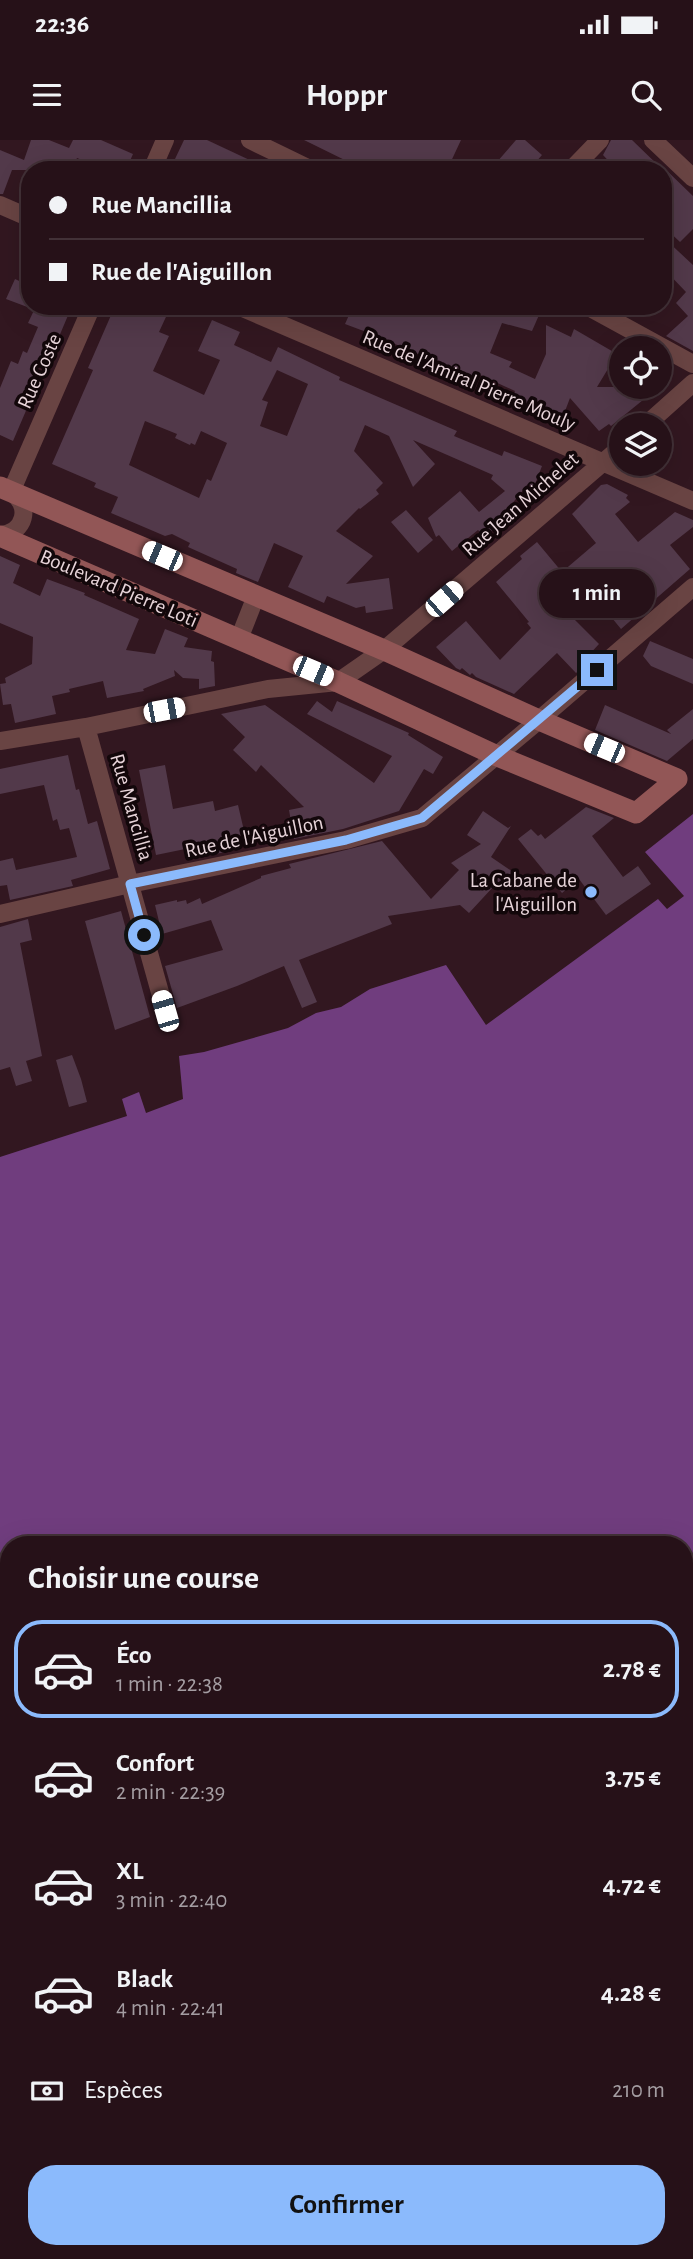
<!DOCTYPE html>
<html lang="fr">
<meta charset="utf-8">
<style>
body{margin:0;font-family:"Alegreya Sans",sans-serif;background:#2e1a21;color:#f1f3f6;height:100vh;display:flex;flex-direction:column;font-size:26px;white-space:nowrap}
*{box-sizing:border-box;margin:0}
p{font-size:23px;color:#a49da2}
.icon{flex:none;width:38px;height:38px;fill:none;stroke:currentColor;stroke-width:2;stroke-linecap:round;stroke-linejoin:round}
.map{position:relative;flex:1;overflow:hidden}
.panel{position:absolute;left:0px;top:1396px;width:693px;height:723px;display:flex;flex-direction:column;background:#261118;border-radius:28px 28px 0 0;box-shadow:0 7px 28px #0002,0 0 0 2px #423137}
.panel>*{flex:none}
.banner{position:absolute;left:21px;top:21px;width:651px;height:154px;border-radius:28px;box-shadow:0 7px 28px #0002,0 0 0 2px #423137;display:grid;align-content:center;height:154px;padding:0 28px;background:#261118}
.buttons{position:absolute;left:609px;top:196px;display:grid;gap:14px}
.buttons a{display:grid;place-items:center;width:63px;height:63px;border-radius:50%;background:#261118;box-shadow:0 7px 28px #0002,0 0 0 2px #423137;font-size:35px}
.end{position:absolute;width:32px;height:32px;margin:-16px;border:9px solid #8bbafc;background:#111;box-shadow:0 0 0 4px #111}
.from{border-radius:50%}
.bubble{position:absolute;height:49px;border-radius:24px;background:#261118;box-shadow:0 7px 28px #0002,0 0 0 2px #423137;font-size:23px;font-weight:700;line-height:49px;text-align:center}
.car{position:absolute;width:21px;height:42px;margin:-21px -10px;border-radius:9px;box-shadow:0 0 5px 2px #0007;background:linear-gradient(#fff 24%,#345 0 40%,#fff 0 76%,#345 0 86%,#fff 0)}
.banner b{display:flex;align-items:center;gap:24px;height:66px;font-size:26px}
.banner b+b{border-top:2px solid #423137}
.banner i{width:18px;height:18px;background:#f1f3f6}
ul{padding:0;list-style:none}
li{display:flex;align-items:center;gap:21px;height:98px;margin:0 14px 10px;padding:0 14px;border:4px solid transparent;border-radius:28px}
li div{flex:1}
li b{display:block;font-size:26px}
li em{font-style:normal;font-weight:700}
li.selected{border-color:#8bbafc}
li>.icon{width:63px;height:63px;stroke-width:1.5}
h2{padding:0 28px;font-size:32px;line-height:84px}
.pay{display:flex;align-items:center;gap:18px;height:77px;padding:0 28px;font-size:26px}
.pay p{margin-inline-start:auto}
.action{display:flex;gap:14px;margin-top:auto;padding:14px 28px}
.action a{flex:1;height:80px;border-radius:28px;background:#8bbafc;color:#111;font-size:28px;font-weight:700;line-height:80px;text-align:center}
.status{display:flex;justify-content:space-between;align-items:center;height:49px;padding:0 35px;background:#261118;direction:ltr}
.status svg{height:19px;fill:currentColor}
header{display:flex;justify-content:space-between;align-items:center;height:91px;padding:0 28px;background:#261118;font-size:32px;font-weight:700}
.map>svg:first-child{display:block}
.water{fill:#703d7e}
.building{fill:#52394a;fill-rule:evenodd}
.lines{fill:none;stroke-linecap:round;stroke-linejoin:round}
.street{stroke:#694443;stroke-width:18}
.secondary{stroke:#925656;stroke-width:21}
.route{stroke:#8bbafc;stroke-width:9}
.poi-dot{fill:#8bbafc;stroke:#12070a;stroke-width:2.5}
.labels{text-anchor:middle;stroke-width:7;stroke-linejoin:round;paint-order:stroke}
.street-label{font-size:21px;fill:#e7d4d9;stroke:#12070a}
.poi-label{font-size:21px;fill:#e7d4d9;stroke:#12070a;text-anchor:end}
</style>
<div class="status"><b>22:36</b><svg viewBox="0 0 49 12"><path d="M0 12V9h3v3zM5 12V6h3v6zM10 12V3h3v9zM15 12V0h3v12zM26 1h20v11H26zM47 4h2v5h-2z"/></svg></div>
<header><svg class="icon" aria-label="menu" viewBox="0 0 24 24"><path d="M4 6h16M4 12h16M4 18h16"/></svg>Hoppr<svg class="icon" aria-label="search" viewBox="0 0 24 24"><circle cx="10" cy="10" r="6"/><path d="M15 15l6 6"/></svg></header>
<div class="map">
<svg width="693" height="2119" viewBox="0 0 693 2119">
<rect width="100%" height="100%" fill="#321720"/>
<path class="water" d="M 693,674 L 693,2056 L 684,2060 L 684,1405 L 9,1405 L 9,2110 L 586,2111 L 572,2119 L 0,2119 L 0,1017 L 127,976 L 122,959 L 139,952 L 146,973 L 183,959 L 179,916 L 204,912 L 288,888 L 316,873 L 341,867 L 370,849 L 446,825 L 486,885 L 658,759 L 667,769 L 684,756 L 645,712 Z"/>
<path class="building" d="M 31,0 L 49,0 L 69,8 L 73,0 L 101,0 L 133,14 L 126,30 L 107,30 L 77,18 L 72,30 L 12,30 L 3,54 L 0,54 L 0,10 L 24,20 Z
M 184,0 L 207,0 L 271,30 L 216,30 L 197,21 L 194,28 L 175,19 Z
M 304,0 L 461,0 L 447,30 L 365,30 Z
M 516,0 L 525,0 L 542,15 L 529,30 L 490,30 Z
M 611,0 L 632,0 L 663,30 L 617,30 L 603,15 Z
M 663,27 L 693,56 L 693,89 L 680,102 L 663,86 L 663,83 L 670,76 L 663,69 Z
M 663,97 L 693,125 L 693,211 L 666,196 L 688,176 L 676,163 L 686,152 L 663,128 Z
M 15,139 L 30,146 L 30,168 L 6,159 Z
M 36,166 L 72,166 L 50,218 L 45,216 L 38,229 L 27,254 L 31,256 L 28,266 L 13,301 L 0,295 L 0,248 L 11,221 L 18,224 L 23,211 L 27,213 L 38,187 L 28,183 Z
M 115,166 L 171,166 L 159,192 L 169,196 L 153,231 L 204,255 L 220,220 L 198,211 L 212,180 L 240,192 L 234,205 L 271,222 L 278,207 L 340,237 L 339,240 L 457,291 L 454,296 L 502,316 L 504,311 L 542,326 L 534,347 L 528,344 L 511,365 L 515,370 L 485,397 L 478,390 L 452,411 L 439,395 L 436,397 L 428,378 L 460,351 L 479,372 L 505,351 L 491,339 L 493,335 L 413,300 L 435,324 L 413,347 L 389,296 L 365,285 L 354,311 L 383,343 L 376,350 L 379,354 L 360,369 L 359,368 L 336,391 L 373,416 L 346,444 L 389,438 L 393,469 L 366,473 L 365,466 L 356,468 L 327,456 L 324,463 L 288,447 L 303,416 L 274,403 L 258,442 L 236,433 L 237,429 L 188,407 L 190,403 L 172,394 L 165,396 L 111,373 L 118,357 L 94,347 L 96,343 L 52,324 L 93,230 L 88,228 ZM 277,230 L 308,244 L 287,296 L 260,286 L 268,262 L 262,260 ZM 145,281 L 177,294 L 175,298 L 190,305 L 191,303 L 195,305 L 201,291 L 227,303 L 211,341 L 207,339 L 199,358 L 129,325 Z
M 353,166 L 543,166 L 532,191 L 502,183 L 490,213 L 512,222 L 509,227 L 535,239 L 546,214 L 546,185 L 571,197 L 574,189 L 617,214 L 597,247 L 659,247 L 611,286 L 609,284 L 599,291 L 570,258 L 562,279 L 538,268 L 537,271 L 511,260 L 515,251 L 480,235 L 479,239 L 466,233 L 465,235 L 377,196 L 345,184 Z
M 607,344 L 628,355 L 626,358 L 630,362 L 615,374 L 638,402 L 675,372 L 693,380 L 693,387 L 670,405 L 690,429 L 621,489 L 593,455 L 570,475 L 599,504 L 587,517 L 591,520 L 576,533 L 557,513 L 514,554 L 476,537 L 472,533 L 470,535 L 462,528 L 460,530 L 456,528 L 436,507 L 466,481 L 500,520 L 531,488 L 527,483 L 529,482 L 496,442 L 522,419 L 520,416 L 537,402 L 562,432 L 596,403 L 572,374 L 601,345 Z
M 406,370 L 433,400 L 418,413 L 391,382 Z
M 0,416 L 20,425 L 13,443 L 40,456 L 47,439 L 85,453 L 84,455 L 139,479 L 126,510 L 155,514 L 165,489 L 188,498 L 184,507 L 212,511 L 211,521 L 214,522 L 215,546 L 199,549 L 199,539 L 183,538 L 174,530 L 175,536 L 143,549 L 144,551 L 107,558 L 103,541 L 69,549 L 70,552 L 52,556 L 56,574 L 15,583 L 11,564 L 3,565 L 0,544 L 6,543 L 5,538 L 32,524 L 33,497 L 0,483 Z
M 650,501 L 693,519 L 693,544 L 651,526 L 643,516 Z
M 317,561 L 332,572 L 337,561 L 409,593 L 408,595 L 443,617 L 433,634 L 424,629 L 399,671 L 343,689 L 294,699 L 289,670 L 304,667 L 261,625 L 256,632 L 233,610 L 245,597 L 221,574 L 265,565 L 374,643 L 392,616 L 307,574 Z
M 605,565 L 671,594 L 667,590 L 693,569 L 693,599 L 667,621 L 595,590 Z
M 68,615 L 76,650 L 79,649 L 88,684 L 97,681 L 110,729 L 71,740 L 73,746 L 10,760 L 7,745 L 0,746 L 0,721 L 13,718 L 16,730 L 77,717 L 69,688 L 60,690 L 57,679 L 53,681 L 44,645 L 0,654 L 0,629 Z
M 165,625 L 173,669 L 213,661 L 215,671 L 238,665 L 245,695 L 234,697 L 235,702 L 224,705 L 225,712 L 198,718 L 195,707 L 156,715 L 139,630 Z
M 586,667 L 614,678 L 592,696 L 623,737 L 638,726 L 651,744 L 606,775 L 579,739 L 562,753 L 518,699 L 531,689 L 538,696 L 541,694 L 545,699 Z
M 483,671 L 508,688 L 511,686 L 491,717 L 513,732 L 494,746 L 469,773 L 460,765 L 388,776 L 392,784 L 299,820 L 317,862 L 302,868 L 284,826 L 237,846 L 177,868 L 165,826 L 223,810 L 211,780 L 162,794 L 155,765 L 177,760 L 177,762 L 186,760 L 187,764 L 200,758 L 202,764 L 261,738 L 261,736 L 291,728 L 289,724 L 382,701 L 431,759 L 459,730 L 451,723 L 481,704 L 467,695 Z
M 121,771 L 150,877 L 115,890 L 85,781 Z
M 28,779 L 32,800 L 20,803 L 42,916 L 26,921 L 32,941 L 16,946 L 10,927 L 0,930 L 0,787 Z
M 72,915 L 81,939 L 87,962 L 69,967 L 56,920 Z"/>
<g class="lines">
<path class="street" d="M 250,0 L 312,30
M 653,0 L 693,38
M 152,30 L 165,0
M 571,30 L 600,0
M 0,65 L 30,78
M 238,166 L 693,361
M 587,166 L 693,224
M 646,285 L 693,243
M 11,352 L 92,166
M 0,395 C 25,393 32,366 11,352
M 239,499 L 256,456
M 86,587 L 168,881
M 0,601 L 86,587 L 268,549 L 338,542 L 384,510 L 621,307
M 0,774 L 130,744 L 346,700 L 422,678 L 539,580 L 693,447"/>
<path class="secondary" d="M 0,347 L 384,510 L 539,580 L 677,639 L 636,673 L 495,615 L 338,542 L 0,396"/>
</g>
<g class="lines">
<path class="route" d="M 144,795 L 130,744 L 346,700 L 422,678 L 597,530"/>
</g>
<circle class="poi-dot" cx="591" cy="752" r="7"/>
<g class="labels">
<g class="street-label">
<text transform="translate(39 231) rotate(-66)" y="7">Rue Coste</text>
<text transform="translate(469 240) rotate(23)" y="7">Rue de l'Amiral Pierre Mouly</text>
<text transform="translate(520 364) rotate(-41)" y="7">Rue Jean Michelet</text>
<text transform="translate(119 448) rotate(23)" y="7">Boulevard Pierre Loti</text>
<text transform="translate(132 667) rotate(74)" y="7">Rue Mancillia</text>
<text transform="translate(254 696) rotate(-12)" y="7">Rue de l'Aiguillon</text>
</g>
<g class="poi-label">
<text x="577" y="747">La Cabane de<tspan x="577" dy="24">l'Aiguillon</tspan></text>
</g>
</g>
</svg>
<div class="buttons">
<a><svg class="icon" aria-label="locate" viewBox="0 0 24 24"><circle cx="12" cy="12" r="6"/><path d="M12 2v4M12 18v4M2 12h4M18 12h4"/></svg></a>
<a><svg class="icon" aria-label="layers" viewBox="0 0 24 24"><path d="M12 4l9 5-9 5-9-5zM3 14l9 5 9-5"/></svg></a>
</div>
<i class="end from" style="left:144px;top:795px"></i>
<i class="end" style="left:597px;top:530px"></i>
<div class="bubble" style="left:539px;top:429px;width:116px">1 min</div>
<i class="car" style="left:162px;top:416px;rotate:293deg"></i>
<i class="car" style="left:444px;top:459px;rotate:49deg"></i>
<i class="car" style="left:313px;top:531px;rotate:113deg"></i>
<i class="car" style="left:164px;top:570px;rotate:79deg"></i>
<i class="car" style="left:604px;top:608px;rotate:293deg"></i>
<i class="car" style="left:165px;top:871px;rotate:344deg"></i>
<div class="banner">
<b><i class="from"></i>Rue Mancillia</b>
<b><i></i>Rue de l'Aiguillon</b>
</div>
<section class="panel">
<h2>Choisir une course</h2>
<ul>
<li class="selected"><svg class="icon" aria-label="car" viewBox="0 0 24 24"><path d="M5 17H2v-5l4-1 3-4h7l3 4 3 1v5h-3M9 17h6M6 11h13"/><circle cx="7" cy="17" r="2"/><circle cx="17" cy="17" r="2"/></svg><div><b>Éco</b><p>1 min · 22:38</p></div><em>2.78 €</em></li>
<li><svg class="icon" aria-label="car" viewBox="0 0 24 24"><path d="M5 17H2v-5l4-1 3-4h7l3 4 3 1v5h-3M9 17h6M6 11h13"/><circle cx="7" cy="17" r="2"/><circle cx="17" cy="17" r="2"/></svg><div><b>Confort</b><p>2 min · 22:39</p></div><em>3.75 €</em></li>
<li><svg class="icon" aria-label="car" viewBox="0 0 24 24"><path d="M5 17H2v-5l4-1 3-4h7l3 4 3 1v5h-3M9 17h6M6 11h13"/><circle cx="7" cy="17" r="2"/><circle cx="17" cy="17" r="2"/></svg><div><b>XL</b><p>3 min · 22:40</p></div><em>4.72 €</em></li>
<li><svg class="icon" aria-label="car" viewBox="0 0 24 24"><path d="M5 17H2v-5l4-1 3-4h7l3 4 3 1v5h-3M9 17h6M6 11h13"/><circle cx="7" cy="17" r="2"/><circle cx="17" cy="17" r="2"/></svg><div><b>Black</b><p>4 min · 22:41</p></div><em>4.28 €</em></li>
</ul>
<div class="pay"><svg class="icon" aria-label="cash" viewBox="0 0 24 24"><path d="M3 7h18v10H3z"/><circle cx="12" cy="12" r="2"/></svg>Espèces<p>210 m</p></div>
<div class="action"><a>Confirmer</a></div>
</section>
</div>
